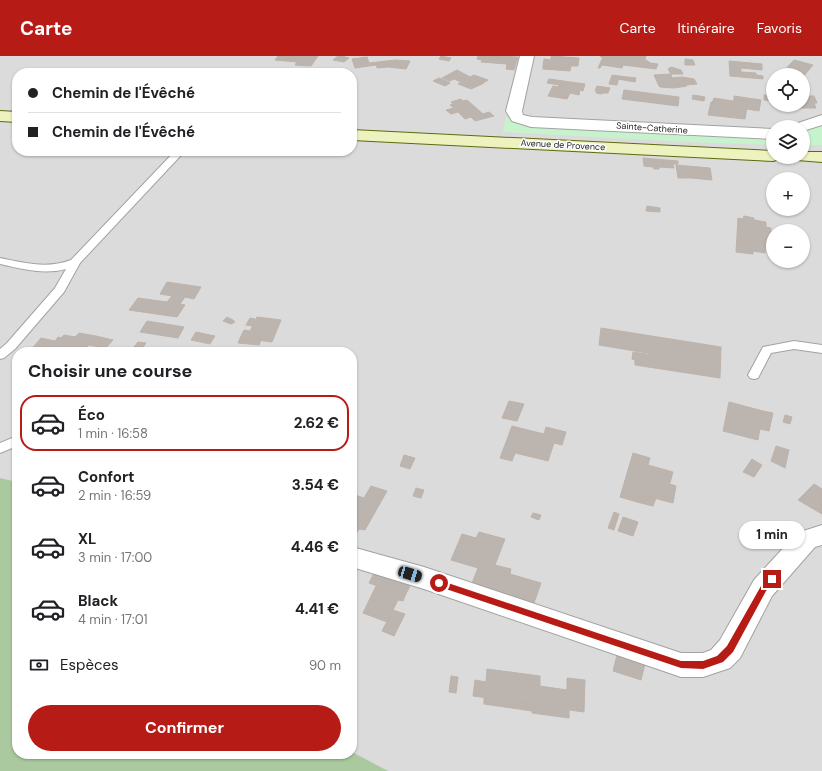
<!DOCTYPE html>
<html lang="fr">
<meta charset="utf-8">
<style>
body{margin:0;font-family:"DM Sans",sans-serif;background:#f2f2f2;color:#202124;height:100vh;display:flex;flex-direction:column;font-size:15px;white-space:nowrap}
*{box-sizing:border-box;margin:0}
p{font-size:13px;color:#757577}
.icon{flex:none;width:22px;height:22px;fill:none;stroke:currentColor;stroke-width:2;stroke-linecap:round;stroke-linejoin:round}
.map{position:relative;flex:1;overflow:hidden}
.details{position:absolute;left:12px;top:291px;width:345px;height:412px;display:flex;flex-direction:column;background:#fff;border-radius:16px;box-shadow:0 1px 3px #0004}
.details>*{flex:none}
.guide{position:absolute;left:12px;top:12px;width:345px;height:88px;border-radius:16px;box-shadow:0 1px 3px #0004;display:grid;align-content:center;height:88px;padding:0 16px;background:#fff}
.buttons{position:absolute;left:766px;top:12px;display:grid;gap:8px}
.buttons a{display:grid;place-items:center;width:44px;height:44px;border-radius:50%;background:#fff;box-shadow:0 1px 3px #0004;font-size:20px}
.end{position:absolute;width:18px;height:18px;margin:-9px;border:5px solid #b71b16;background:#fff;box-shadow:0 0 0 2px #fff}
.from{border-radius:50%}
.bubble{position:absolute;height:28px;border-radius:14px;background:#fff;box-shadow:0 1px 3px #0004;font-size:13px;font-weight:700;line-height:28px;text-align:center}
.car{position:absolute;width:12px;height:24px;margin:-12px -6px;border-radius:5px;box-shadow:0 0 3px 1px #0007;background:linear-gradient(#222 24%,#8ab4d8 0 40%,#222 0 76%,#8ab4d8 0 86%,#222 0)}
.guide b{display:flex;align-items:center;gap:14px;height:38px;font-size:15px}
.guide b+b{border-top:1px solid #e0e0e0}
.guide i{width:10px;height:10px;background:#202124}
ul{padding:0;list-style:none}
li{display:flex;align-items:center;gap:12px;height:56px;margin:0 8px 6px;padding:0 8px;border:2px solid transparent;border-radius:16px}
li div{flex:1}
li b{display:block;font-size:15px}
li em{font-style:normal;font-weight:700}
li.current{border-color:#b71b16}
li>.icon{width:36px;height:36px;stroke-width:1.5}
h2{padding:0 16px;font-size:18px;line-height:48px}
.pay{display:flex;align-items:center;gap:10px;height:44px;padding:0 16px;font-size:15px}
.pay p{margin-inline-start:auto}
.cta{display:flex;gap:8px;margin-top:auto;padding:8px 16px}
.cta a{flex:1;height:46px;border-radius:24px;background:#b71b16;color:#fff;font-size:16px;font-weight:700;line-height:46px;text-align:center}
header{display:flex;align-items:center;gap:24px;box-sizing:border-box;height:56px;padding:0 20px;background:#b71b16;color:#fff}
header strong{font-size:19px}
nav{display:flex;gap:22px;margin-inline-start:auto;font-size:14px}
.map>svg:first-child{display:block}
.residential{fill:#dcdbdb;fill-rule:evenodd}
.forest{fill:#aac99f}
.park{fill:#c7f3cc}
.building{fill:#bbb4af;stroke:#beb3aa}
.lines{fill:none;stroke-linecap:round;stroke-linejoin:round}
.lane-casing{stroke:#a2a2a2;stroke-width:2}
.street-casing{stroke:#a2a2a2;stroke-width:2}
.secondary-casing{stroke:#5d6a11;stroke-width:2}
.lane{fill:#fff;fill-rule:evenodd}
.street{fill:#fff;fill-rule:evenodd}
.secondary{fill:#eef2bf;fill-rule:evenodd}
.route{fill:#b71b16}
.labels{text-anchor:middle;stroke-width:3;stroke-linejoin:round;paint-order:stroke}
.far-street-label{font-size:9px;fill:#1e1e1e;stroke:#fff}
</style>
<header>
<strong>Carte</strong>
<nav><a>Carte</a><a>Itinéraire</a><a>Favoris</a></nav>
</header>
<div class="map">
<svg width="822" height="715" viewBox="0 0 822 715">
<rect width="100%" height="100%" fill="#eeece6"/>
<path class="residential" d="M 0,0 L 822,0 L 822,715 L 0,715 ZM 17,17 L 352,17 L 352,95 L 17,95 ZM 773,19 L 803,19 L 803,49 L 773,49 ZM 773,71 L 803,71 L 803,101 L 773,101 ZM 773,123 L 803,123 L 803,153 L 773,153 ZM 773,175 L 803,175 L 803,205 L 773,205 ZM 17,296 L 352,296 L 352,698 L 17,698 Z"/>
<path class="forest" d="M 0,422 L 17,426 L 17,698 L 352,698 L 352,696 L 388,715 L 0,715 Z"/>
<path class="park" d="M 506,61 L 526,67 L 773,81 L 773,89 L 690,86 L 503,76 Z
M 822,68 L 822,89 L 803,89 L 803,74 Z"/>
<path class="building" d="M 278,0 L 318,0 L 311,10 L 295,9 L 297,6 L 275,4 Z
M 338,0 L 341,0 L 349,2 L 344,6 L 333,4 Z
M 441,0 L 451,2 L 449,5 L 439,3 Z
M 478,0 L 500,0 L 518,1 L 514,14 L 506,13 L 507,8 L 481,6 L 482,4 L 477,3 Z
M 551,0 L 579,2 L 578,9 L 568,8 L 567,12 L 543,10 L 544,3 L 551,4 Z
M 600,0 L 627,0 L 623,9 L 612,7 L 613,4 L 603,3 Z
M 627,0 L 646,0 L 645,3 L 650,7 L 658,8 L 656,13 L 623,9 Z
M 367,1 L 369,7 L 395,4 L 410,5 L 406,13 L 389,11 L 377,12 L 376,9 L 355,12 L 352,3 Z
M 602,3 L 613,4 L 612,7 L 623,9 L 622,12 L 602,9 L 600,12 L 598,12 Z
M 685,3 L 693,4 L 695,9 L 685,9 Z
M 794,4 L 813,9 L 803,21 L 803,19 L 791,19 L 782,17 Z
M 729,5 L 762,8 L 762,14 L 741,12 L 741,16 L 756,17 L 756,19 L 763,20 L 763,23 L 730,20 Z
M 568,8 L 578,9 L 578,10 L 571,10 L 570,15 L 543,13 L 543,10 L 567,12 Z
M 671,11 L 681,14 L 683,18 L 671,18 L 668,13 Z
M 457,14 L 470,21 L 474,19 L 488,24 L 482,28 L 477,26 L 466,31 L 458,28 L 461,26 L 454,23 L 450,25 L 442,22 Z
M 671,18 L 672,22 L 682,21 L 686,29 L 659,30 L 654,19 Z
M 612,19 L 619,20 L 617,29 L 609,28 Z
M 619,20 L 636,22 L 635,26 L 618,23 Z
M 682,21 L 694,23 L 697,28 L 686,29 Z
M 439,22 L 449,26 L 450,27 L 445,30 L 433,25 Z
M 549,23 L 585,28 L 583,35 L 580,34 L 579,39 L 570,37 L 568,41 L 549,38 L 553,30 L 558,31 L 559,29 L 547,27 Z
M 477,26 L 482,28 L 471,33 L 466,31 Z
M 686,29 L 687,30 L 674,32 L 660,31 L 659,30 Z
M 597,30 L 604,31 L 602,38 L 596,37 L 597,35 L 595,35 Z
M 604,31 L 610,32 L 608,37 L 602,37 Z
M 624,34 L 679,41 L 678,50 L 622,43 Z
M 803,35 L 805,36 L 807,40 L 814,40 L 817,47 L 814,47 L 816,52 L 799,52 L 798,49 L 803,49 Z
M 549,38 L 568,41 L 567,43 L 548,40 Z
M 693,39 L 705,41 L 704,45 L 692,43 Z
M 764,39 L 773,39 L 773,45 L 764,44 Z
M 734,40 L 761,44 L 759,55 L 747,53 L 748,45 L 734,43 Z
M 714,42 L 733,45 L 732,50 L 712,47 Z
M 461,43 L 463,45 L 467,44 L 483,58 L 489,56 L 494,60 L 475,65 L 471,61 L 465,63 L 458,56 L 451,58 L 446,54 L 454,52 L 450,49 L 453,48 L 451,46 Z
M 734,43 L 748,45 L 745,63 L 708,59 L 711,46 L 732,50 Z
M 643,102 L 678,105 L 678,108 L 673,108 L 674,112 L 659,111 L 659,113 L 654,113 L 653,111 L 644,110 Z
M 676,109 L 710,112 L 711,118 L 690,117 L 691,122 L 678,122 Z
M 690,117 L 711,118 L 712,124 L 691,122 Z
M 647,150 L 660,152 L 660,156 L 646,155 Z
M 744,160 L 754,162 L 754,164 L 766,166 L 765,197 L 753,195 L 753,198 L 736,196 L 738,162 L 743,163 Z
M 766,171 L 771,172 L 771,192 L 766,191 Z
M 167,226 L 201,231 L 194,243 L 185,241 L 180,248 L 185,249 L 177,261 L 129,254 L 138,242 L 167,246 L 172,240 L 160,238 Z
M 227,261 L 233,264 L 235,266 L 231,268 L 223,265 Z
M 257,261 L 281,264 L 272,286 L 240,282 L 244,274 L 250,275 Z
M 250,262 L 255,263 L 252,270 L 246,269 Z
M 147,265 L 184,271 L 178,282 L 140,276 Z
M 601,272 L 721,291 L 720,322 L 635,309 L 635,304 L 632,303 L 633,296 L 652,299 L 653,298 L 599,289 Z
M 196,276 L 215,280 L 210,288 L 191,284 Z
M 79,277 L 96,280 L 83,296 L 29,296 L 41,282 L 55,285 L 58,281 L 72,284 Z
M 64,279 L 75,281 L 72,284 L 61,282 Z
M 96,280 L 113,284 L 106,292 L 89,289 Z
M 240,282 L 261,284 L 259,289 L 238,287 Z
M 138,286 L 146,287 L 142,293 L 134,291 Z
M 509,345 L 524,348 L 517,365 L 502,362 Z
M 729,346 L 763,355 L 758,384 L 723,375 Z
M 763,355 L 773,357 L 769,375 L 760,373 Z
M 785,359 L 792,361 L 790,368 L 783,366 Z
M 512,370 L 544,378 L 546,371 L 566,376 L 562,389 L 554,387 L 548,405 L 536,402 L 537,400 L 515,395 L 515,397 L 503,394 Z
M 776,390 L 789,394 L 785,412 L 771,405 Z
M 503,394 L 515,397 L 512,405 L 500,402 Z
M 515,395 L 537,400 L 536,402 L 515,397 Z
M 633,397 L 650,402 L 648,409 L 673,416 L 665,445 L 639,438 L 637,446 L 620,441 Z
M 404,399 L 415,402 L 410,413 L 400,410 Z
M 752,403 L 762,409 L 754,421 L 743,416 Z
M 670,428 L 676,430 L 673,447 L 665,445 Z
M 814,428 L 822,433 L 822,458 L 798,444 Z
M 371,430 L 387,435 L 365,474 L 359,473 L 355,480 L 352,479 L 352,438 L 364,442 Z
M 416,432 L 424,434 L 421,442 L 413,440 Z
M 639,438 L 656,442 L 653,450 L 637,446 Z
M 614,456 L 619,458 L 614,474 L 608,472 Z
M 533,457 L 541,459 L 539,464 L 531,461 Z
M 623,461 L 638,466 L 633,480 L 618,475 Z
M 797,473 L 805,478 L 798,486 L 790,480 Z
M 479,476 L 505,483 L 495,509 L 511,513 L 510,518 L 541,527 L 534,547 L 472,527 L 478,512 L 451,504 L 462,478 L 476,482 Z
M 376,513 L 412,526 L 405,540 L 369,527 Z
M 376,530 L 405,540 L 403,545 L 398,544 L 387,566 L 363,557 Z
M 393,554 L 405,558 L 394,580 L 382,575 Z
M 618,595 L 646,604 L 641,624 L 613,615 Z
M 487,613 L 525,618 L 525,623 L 540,625 L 540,630 L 567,634 L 567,622 L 585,624 L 584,656 L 569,654 L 569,662 L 532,657 L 533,648 L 473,640 L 475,624 L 486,626 Z
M 525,618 L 540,620 L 540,625 L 525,623 Z
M 451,620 L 458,621 L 456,637 L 449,636 Z
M 484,641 L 533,648 L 532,655 L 484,648 Z"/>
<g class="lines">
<g class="lane-casing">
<path id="lane" d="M 175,95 L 185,95 L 80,207 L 64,236 L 15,293 L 4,302 L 0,303 L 0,293 L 7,287 L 55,232 L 66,213 C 43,219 23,213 0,208 L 0,202 C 25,207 47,213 71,204 Z
M 794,285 L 822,289 L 822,297 L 794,293 L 771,297 L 758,322 L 754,323 L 750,322 L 748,319 L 763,291 Z
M 17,380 L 17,390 L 0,397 L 0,387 Z"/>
</g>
<g class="street-casing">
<path id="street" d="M 520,0 L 534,0 L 522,55 L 523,59 L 532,61 L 773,73 L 773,83 L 531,71 L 512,65 L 506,55 Z
M 822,59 L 822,69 L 803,75 L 803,71 L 792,71 L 795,68 Z
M 822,469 L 822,489 L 815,491 L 772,540 L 740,602 L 730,612 L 703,621 L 681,621 L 424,533 L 352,511 L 352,491 L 424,511 L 681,597 L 703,597 L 711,594 L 720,584 L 754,524 L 797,477 Z"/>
</g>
<g class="secondary-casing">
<path id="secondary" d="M 0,55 L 17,56 L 17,66 L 0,65 Z
M 352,74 L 773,95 L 773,101 L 780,101 L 779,103 L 773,105 L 352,84 Z
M 803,96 L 822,96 L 822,106 L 797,104 L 795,101 L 803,101 Z"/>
</g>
<use href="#lane" class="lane"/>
<use href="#street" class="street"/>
<use href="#secondary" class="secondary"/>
</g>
<path class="route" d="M 769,520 L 772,520 L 776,523 L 766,535 L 733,596 L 723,606 L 703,613 L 681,612 L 437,530 L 436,527 L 439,524 L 681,605 L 703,605 L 717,600 L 727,590 L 761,530 Z"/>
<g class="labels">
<g class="far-street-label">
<text transform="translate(652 72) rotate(4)" y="3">Sainte-Catherine</text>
<text transform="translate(563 89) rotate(3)" y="3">Avenue de Provence</text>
</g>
</g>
</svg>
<div class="buttons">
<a><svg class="icon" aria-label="locate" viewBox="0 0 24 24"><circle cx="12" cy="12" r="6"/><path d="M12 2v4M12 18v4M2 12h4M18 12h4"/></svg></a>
<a><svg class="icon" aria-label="layers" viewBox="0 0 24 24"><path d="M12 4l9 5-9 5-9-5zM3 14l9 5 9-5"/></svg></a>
<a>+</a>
<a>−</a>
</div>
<i class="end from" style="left:439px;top:527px"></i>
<i class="end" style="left:772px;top:523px"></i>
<div class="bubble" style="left:739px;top:465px;width:66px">1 min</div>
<i class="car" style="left:410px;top:518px;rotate:106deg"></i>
<div class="guide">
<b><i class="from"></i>Chemin de l'Évêché</b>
<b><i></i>Chemin de l'Évêché</b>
</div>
<section class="details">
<h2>Choisir une course</h2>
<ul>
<li class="current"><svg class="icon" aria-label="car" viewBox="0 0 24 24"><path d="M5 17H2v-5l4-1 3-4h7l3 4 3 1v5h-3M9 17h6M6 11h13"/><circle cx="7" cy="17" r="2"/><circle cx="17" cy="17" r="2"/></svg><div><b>Éco</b><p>1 min · 16:58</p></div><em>2.62 €</em></li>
<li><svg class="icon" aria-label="car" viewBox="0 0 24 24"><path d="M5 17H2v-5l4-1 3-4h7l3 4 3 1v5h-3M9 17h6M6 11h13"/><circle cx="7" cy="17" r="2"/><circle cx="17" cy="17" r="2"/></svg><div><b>Confort</b><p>2 min · 16:59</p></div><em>3.54 €</em></li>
<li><svg class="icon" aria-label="car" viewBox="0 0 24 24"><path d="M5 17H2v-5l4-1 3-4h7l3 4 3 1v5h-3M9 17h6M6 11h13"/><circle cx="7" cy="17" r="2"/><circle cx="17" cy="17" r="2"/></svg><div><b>XL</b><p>3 min · 17:00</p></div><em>4.46 €</em></li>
<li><svg class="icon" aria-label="car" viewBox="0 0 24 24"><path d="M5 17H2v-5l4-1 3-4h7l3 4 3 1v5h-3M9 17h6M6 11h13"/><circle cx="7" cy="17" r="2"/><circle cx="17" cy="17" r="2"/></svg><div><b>Black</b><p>4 min · 17:01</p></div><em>4.41 €</em></li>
</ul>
<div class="pay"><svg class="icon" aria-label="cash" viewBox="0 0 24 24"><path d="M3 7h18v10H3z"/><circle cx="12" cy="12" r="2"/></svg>Espèces<p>90 m</p></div>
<div class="cta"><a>Confirmer</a></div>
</section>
</div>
